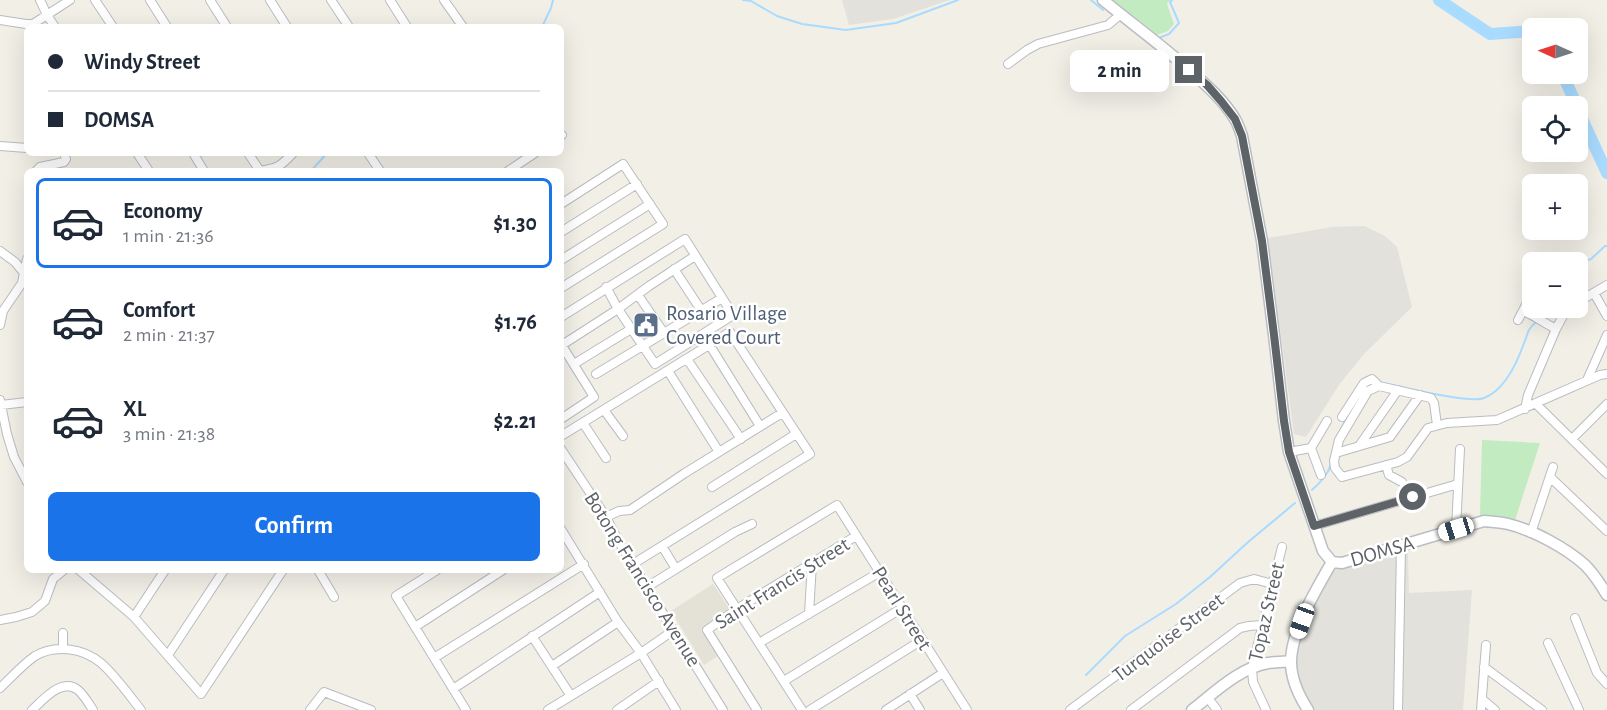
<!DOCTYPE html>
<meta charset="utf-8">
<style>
body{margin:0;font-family:"Alegreya Sans",sans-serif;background:#f2f2f3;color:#1f2937;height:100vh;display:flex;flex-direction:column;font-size:22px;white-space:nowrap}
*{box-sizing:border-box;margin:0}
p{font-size:20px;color:#747a83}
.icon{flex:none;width:33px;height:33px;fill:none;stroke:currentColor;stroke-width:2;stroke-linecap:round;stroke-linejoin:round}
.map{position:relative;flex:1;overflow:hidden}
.side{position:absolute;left:24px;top:168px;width:540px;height:405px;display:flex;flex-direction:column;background:#fff;border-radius:9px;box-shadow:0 6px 24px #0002}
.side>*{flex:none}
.top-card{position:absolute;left:24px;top:24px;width:540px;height:132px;border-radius:9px;box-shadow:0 6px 24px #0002;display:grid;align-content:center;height:132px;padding:0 24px;background:#fff}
.needle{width:39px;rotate:273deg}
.buttons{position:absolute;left:1522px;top:18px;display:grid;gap:12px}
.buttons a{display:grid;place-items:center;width:66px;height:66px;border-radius:9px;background:#fff;box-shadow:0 6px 24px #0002;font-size:30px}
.end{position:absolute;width:27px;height:27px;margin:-14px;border:8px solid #5e6368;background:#fff;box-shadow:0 0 0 3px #fff}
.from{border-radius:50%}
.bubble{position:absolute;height:42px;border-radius:9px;background:#fff;box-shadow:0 6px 24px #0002;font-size:20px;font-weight:600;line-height:42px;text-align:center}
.car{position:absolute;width:18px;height:36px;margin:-18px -9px;border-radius:8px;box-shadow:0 0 4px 2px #0007;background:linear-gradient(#fff 24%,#345 0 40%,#fff 0 76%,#345 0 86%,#fff 0)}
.top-card b{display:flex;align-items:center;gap:21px;height:57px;font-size:22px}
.top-card b+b{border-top:2px solid #e0e1e3}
.top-card i{width:15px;height:15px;background:#1f2937}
ul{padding:10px 0 0;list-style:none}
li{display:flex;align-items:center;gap:18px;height:90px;margin:0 12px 9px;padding:0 12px;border:3px solid transparent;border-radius:9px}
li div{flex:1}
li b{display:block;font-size:22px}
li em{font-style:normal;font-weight:600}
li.on{border-color:#1a73e8}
li>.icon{width:54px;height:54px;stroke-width:1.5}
.primary-button{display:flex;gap:12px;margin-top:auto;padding:12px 24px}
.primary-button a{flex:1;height:69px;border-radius:9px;background:#1a73e8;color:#fff;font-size:24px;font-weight:600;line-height:69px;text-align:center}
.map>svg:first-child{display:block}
.industrial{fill:#e2e1db}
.education{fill:#e4e1d7}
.green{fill:#c2ebc1}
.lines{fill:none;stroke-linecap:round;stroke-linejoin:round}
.stream{stroke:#a9dbff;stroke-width:2}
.river{stroke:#a9dbff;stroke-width:12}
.street-casing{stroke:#b9bcc1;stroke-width:10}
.secondary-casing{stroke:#babec3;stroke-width:13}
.street{stroke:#fff;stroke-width:8}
.secondary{stroke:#fff;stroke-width:10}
.route{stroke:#5e6368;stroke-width:8}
.labels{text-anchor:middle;stroke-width:5;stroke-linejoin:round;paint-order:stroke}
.service-label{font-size:21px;fill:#4e5e75;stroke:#fff;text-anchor:start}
.street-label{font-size:21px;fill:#5e6368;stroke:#fff}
</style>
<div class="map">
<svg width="1607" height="710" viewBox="0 0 1607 710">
<rect width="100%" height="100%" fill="#f2efe7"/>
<path class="industrial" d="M 842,0 L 950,0 L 893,19 L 849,25 Z
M 1364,226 L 1385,236 L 1397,247 L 1412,307 L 1363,355 L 1339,385 L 1306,437 L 1294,434 L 1268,238 L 1332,227 Z
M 1408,553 L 1409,593 L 1472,590 L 1463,710 L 1313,710 L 1302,696 L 1295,667 L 1298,646 L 1310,607 L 1333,570 Z"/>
<path class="education" d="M 713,584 L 731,611 L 702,630 L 718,656 L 704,665 L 671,611 Z"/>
<path class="green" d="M 1113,0 L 1170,0 L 1167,4 L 1174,24 L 1168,31 L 1157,35 Z
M 1482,440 L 1540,443 L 1515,520 L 1480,515 Z"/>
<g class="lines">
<path class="stream" d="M 743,0 L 751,1 L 777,16 L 802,24 L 846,30 L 896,23 L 958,0
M 1091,0 L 1103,10
M 542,27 L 551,8 L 553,0
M 1159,38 L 1169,34 L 1179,23 L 1170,2 L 1172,0
M 311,171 L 327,153
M 1561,262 L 1566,259 L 1573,262
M 1578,264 L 1591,259 L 1605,246 L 1607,246
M 1379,382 C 1399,386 1470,404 1484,398 C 1505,390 1517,363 1524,343 C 1526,339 1527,334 1529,330 C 1535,320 1542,321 1543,308
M 1339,433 C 1348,416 1357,395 1372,383
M 1312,490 C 1320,483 1328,475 1331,464
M 1086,675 L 1125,636 L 1176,604 L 1210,577 L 1247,543 L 1295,503"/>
<path class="river" d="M 1439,0 L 1490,34 L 1533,31
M 1568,74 L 1566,82 L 1577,106
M 1578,110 L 1607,173"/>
<g class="street-casing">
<path id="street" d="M 40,0 L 47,15 L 55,27
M 95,0 L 113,27
M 150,0 L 167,27
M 210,0 L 227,27
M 270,0 L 287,27
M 331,0 L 349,27
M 390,0 L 407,27
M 444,0 L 463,27
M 0,20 L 26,24 L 33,24 L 70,0
M 1008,64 L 1027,50 L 1038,44 L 1108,25 L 1121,14
M 561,136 L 562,135
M 0,146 L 27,148
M 137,153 L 149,171
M 193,153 L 204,171
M 248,153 L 260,171
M 368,153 L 380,171
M 36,171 L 40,167 L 64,162 L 66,159 L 64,153
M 259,171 C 278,168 280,167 293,153
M 508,171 L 535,153
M 561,204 L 623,164 L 663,224 L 561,288
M 561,232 L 637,184
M 0,251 L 15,262 L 24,273 L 22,283 L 3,311 L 0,325
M 561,260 L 650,204
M 674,269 L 701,310
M 24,273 L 27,259
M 1594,293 L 1607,316
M 638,295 L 664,333
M 1578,302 L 1607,285
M 1523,311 C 1535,316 1544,323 1556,329
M 561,317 L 685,239 L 733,315 L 655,364 L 618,309 L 606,287
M 1518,320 L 1528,301
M 561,344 L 594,397 L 561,419
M 709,344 L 760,426
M 562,345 L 618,309 L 649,286 L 695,256
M 687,359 L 741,439
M 574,364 L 631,329
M 668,371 L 719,452
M 596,374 L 722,298
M 1587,380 L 1607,335
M 1379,386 L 1368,391 L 1339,440 L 1334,461 L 1335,468 L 1342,477 L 1398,462 L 1407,457 L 1428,428 L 1447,423 L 1497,420 L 1600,375 L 1607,374
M 1379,386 L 1431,398 L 1434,403 L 1437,425
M 0,400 L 7,434 L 14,457 L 27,482
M 1536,404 L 1607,474
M 1,405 L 27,402
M 1525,409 L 1528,395 L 1556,329 L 1564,314 L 1570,308
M 604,410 L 623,436
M 1342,417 L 1364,383 L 1372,379 L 1379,386
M 583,423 L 606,458
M 561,436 L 730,332 L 810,454 L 633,564
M 1572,439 L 1607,404
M 1359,446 L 1398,390
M 1311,448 L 1321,475
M 561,449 L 606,517 L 620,544 L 723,710
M 1289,452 L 1311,448 L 1327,421
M 1336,453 L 1390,437 L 1420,395
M 1386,465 L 1389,475 L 1402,482
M 1550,477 L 1607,531
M 712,487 L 796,434
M 606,517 L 619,511 L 630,510 L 685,473 L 782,413
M 1314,526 L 1458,484
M 561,529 L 618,622 L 641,653 L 676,710
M 1456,529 L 1460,449
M 1531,533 L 1553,467
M 662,546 L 676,569
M 79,570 L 134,617 L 201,694 L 283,570
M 318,570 L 334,597
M 437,570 L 396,596 L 466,710
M 647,587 L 735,532 L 752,524
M 809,614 L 812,563
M 134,617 L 165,570
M 1575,618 L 1597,673 L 1607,684
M 0,620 L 16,617 L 32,612 L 45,601 L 53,579 L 64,570
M 415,627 L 503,570
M 532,636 L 571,696
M 759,643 L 880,572
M 1548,643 L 1579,710
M 63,649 L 63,633
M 168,655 L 224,570
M 434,658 L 584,564
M 552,666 L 618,622
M 1484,667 L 1542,710
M 784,681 L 902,608
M 0,688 C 11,678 23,664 35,656 C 55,644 83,648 101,663 C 115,675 129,695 141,710
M 453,689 L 600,592
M 910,694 L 920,710
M 1208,698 L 1217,710
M 1482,699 L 1495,710
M 32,710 C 43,700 62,677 78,690 C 84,695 89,704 93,710
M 310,710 L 324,692 L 371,710
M 548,710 L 641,653 L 674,630
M 617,710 L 659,681
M 757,710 L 707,630 L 737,609 L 856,536
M 802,710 L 717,578 L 837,505 L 967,710
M 810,710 L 922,640
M 886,710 L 943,673
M 1070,710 L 1240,583 L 1254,579 L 1272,584
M 1131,710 L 1240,628 L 1249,626 L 1262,625
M 1266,710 L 1253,682 L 1252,668 L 1282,547
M 1398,710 L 1401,547
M 1481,710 L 1486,645"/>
</g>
<g class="secondary-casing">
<path id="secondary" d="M 1103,0 C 1131,23 1160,44 1187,68 C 1204,83 1223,99 1235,119 C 1238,124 1240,130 1242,136 L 1262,241 L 1274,335 L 1284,421 L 1289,452 L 1323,551 L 1332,562 L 1342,563 L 1484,521 C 1492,522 1500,522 1508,524 C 1533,530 1566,548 1585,565 C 1594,574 1601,585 1607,595
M 1192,710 C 1214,693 1239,668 1268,663 C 1275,662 1283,662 1291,661
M 1308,710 C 1299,696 1291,679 1291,662 C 1291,631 1317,588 1332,562"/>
</g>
<use href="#street" class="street"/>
<use href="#secondary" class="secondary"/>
</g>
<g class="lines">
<path class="route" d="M 1189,70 L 1207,85 L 1221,101 L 1235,119 L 1242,136 L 1262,241 L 1274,335 L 1284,421 L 1289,452 L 1314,526 L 1413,497"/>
</g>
<defs>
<g id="civic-square" transform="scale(1.35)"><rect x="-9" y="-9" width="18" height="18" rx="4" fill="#5c6f8a" stroke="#fff"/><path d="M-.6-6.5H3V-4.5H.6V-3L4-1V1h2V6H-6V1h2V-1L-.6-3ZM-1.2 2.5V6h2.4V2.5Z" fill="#fff"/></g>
</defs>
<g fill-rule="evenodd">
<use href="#civic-square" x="646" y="325"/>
</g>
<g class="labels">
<g class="service-label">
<text x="666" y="320">Rosario Village<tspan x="666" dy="24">Covered Court</tspan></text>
</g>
<g class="street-label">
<text transform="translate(1382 551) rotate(-16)" y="7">DOMSA</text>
<text transform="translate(643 579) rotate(58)" y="7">Botong Francisco Avenue</text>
<text transform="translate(782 583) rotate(-32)" y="7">Saint Francis Street</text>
<text transform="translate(902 608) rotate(58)" y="7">Pearl Street</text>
<text transform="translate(1266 612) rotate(-77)" y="7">Topaz Street</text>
<text transform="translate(1168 637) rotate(-37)" y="7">Turquoise Street</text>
</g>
</g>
</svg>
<div class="buttons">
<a><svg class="needle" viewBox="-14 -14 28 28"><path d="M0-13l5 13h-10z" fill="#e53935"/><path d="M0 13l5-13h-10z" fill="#747a83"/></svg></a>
<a><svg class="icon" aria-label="locate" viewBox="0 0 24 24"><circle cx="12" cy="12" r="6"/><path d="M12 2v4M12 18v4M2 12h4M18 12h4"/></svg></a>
<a>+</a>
<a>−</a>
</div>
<i class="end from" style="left:1413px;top:497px"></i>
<i class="end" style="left:1189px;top:70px"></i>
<div class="bubble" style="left:1070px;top:50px;width:99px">2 min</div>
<i class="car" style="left:1456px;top:529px;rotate:253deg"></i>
<i class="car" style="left:1302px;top:621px;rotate:200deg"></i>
<div class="top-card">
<b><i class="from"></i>Windy Street</b>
<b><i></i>DOMSA</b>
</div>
<section class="side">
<ul>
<li class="on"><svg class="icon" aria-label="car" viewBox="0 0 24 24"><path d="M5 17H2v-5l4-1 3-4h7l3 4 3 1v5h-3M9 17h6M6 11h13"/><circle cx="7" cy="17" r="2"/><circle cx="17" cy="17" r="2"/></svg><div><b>Economy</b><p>1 min · 21:36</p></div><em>$1.30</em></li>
<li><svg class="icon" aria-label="car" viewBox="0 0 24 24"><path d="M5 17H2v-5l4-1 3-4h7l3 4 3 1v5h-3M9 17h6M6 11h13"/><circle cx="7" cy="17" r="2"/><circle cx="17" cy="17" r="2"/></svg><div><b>Comfort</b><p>2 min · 21:37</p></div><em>$1.76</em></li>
<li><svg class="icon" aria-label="car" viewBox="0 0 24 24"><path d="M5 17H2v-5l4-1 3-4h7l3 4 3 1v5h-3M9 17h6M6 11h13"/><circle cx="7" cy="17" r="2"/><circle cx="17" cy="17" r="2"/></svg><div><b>XL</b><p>3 min · 21:38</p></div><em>$2.21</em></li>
</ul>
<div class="primary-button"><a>Confirm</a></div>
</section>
</div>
